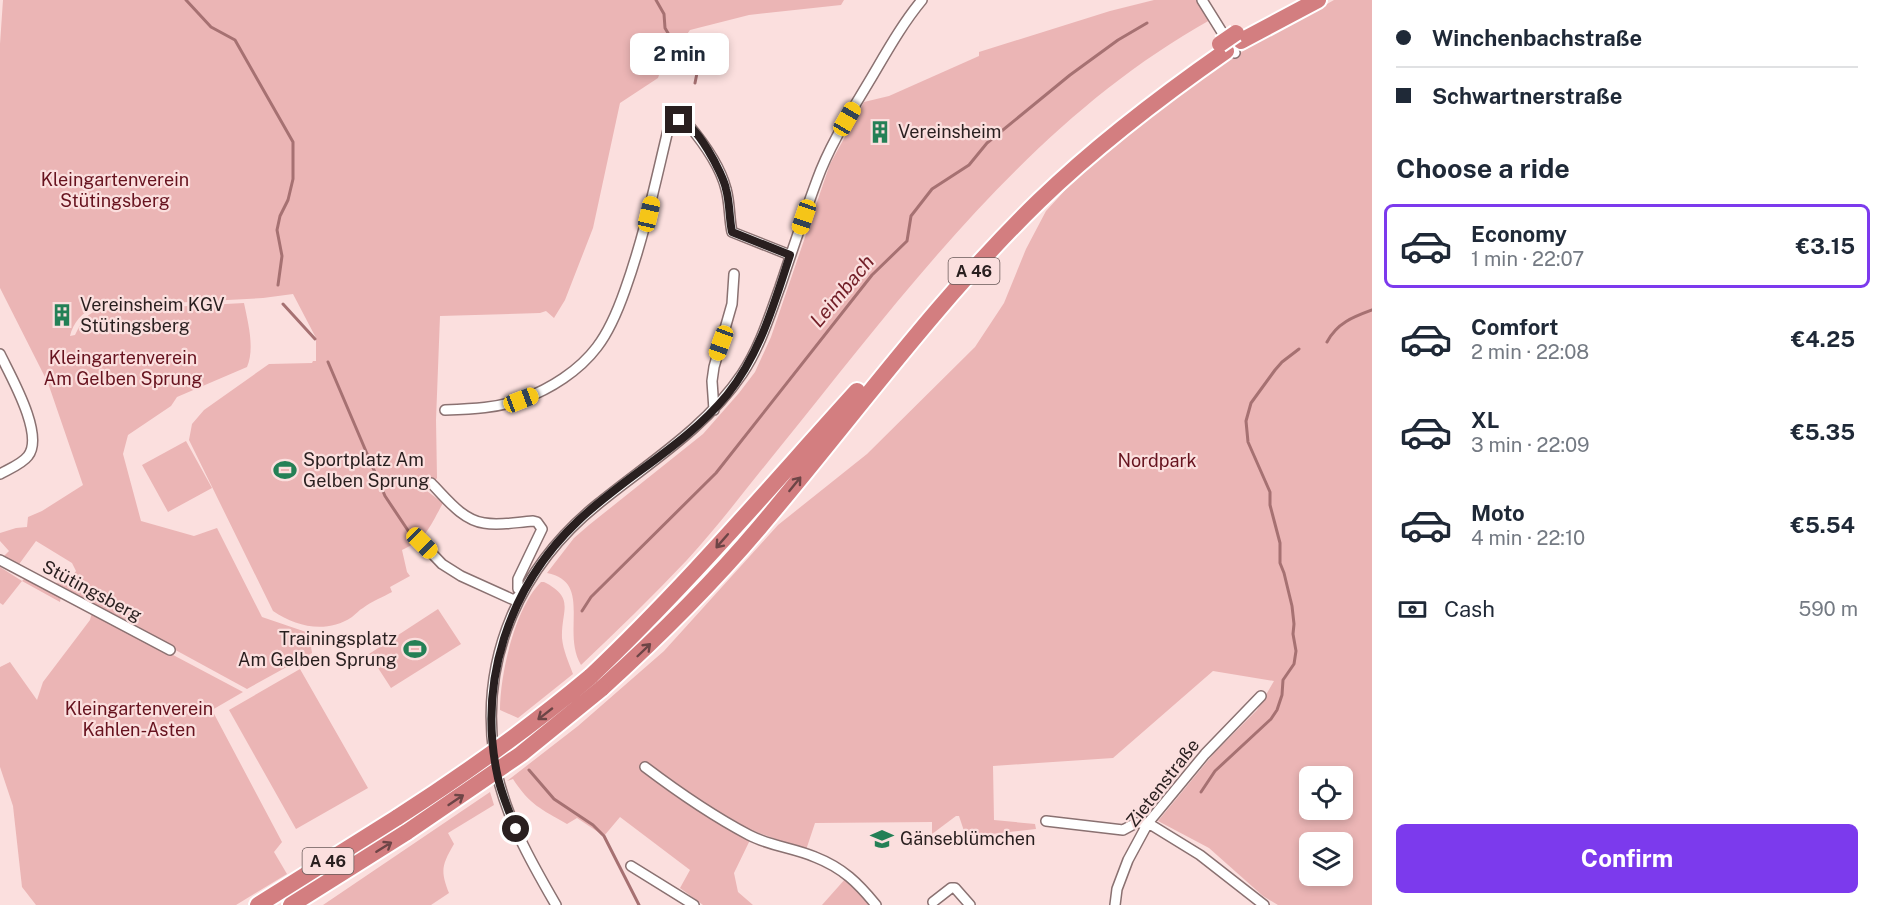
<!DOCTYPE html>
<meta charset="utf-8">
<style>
body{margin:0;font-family:"Public Sans",sans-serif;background:#f2f2f3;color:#1f2937;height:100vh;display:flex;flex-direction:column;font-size:22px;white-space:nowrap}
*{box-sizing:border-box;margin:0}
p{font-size:20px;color:#747a83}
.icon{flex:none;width:33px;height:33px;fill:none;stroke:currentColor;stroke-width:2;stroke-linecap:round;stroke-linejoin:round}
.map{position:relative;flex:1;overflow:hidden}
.side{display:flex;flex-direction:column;background:#fff;width:510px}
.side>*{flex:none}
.guide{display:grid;align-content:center;height:132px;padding:0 24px;background:#fff}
.buttons{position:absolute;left:1299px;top:766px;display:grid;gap:12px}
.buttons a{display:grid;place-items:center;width:54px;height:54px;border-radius:9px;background:#fff;box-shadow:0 3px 9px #0003;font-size:30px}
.end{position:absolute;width:27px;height:27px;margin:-14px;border:8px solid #291f1f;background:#fff;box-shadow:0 0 0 3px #fff}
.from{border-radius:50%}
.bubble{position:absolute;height:42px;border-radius:9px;background:#fff;box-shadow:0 3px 9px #0003;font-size:20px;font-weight:700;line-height:42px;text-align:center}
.car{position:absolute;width:18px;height:36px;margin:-18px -9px;border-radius:8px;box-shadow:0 0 4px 2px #0007;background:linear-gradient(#f5c518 24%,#345 0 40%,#f5c518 0 76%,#345 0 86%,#f5c518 0)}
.guide b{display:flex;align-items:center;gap:21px;height:57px;font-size:22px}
.guide b+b{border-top:2px solid #e0e1e3}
.guide i{width:15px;height:15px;background:#1f2937}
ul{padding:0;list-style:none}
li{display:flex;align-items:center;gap:18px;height:84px;margin:0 12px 9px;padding:0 12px;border:3px solid transparent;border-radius:9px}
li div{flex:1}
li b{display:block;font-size:22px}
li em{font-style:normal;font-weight:700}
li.selected{border-color:#7c3aed}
li>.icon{width:54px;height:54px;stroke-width:1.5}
h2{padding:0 24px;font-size:27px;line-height:72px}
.pay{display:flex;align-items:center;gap:15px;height:66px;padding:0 24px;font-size:22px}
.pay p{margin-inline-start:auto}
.action{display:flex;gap:12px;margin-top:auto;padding:12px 24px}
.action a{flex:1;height:69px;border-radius:9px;background:#7c3aed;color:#fff;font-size:24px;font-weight:700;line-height:69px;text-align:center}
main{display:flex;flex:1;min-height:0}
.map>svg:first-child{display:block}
.green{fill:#ebb5b5;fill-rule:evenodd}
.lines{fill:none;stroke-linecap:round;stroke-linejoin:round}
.stream{stroke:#a67172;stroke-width:3}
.minor-casing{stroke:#8a7171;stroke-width:12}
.motorway-casing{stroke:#fff;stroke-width:20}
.minor{stroke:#fff;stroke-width:9}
.motorway{stroke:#d37e80;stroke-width:16}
.motorway-bridge-casing{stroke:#fff;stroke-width:20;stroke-linecap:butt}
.motorway-bridge{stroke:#d37e80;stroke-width:16}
.oneway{stroke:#6d4546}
.route{stroke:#291f1f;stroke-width:8}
.labels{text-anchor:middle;stroke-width:4.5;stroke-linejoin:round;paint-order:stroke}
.shield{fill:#fbdfde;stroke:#685958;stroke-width:1.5}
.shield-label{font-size:16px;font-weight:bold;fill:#291f1f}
.poi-label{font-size:18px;fill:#291f1f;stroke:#fbdfde;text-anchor:start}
.park-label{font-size:18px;fill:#67131f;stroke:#fbdfde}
.street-label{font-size:18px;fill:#291f1f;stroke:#fbdfde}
.water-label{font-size:20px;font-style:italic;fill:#742029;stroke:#fbdfde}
</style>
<main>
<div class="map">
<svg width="1372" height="905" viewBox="0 0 1372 905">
<rect width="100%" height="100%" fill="#fbdfde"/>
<path class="green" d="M 3,0 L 844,0 L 841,5 L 749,15 L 690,30 L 660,72 L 658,78 L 620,103 L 593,228 L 565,300 L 554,318 L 546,311 L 540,313 L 440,316 L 436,420 L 437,478 L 427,491 L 443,503 C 430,526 427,539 402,550 L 407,572 L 410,576 L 390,587 L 392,592 C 383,597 372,601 363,608 C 359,610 356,614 352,617 C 326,634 297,627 273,611 L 189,440 L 192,424 L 204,410 L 269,364 L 312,363 L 313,361 L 316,361 L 316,338 L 293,294 L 263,298 L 95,307 C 82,312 73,323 70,336 L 75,335 C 80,325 85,315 96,311 L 244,303 C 248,323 255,348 247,367 L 177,397 L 171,406 L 128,435 L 123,454 L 141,521 L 194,536 L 217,528 L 262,617 L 309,633 L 312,653 L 247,689 L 159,641 L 62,592 L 60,602 L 22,581 L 26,577 C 44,582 63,590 76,571 L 72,563 L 36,541 L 17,567 L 1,559 L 9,551 L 0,541 L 0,533 L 16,528 L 27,527 L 28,517 L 42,511 L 83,485 L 48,383 L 0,288 L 0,44 Z
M 1154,0 L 1197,0 L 1210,20 C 1031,120 907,290 780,447 C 749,485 720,524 687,560 C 653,596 617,631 581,665 C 561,632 593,582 547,573 L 574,538 L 589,525 L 703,434 L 739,393 L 755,372 L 771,337 L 830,164 L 864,102 L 889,96 L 979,56 L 979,52 L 1110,11 Z
M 1334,0 L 1372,0 L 1372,905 L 1278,905 L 1263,896 L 1209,848 L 1158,821 L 1215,752 L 1257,710 L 1274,681 L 1213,671 L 1113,758 L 993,766 L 994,820 L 1035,824 L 1036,829 L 992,834 L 944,844 L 965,834 L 959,816 L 956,816 L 932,834 L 932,822 L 815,823 L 806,850 L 751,830 L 706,804 L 648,764 L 647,774 L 750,840 L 734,873 L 738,892 L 753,905 L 703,905 L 680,888 L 690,870 L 620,817 L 604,836 L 577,818 L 567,824 C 541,809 530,805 513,779 L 507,781 L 578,726 L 664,651 L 778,525 L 867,454 L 975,347 L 1004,303 L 1026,249 L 1046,211 L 1090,163 L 1171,98 L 1248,48 ZM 1310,777 L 1342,777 L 1342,810 L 1310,810 ZM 1310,843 L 1342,843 L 1342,876 L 1310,876 Z
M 186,441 L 212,488 L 168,512 L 142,465 Z
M 0,567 L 22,581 L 3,605 L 0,603 Z
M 541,582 L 544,582 C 576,598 561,610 562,638 C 563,650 569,663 573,674 L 518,718 L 500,710 C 500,674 515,608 541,582 Z
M 438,609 L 461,644 L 391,688 L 369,654 Z
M 92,612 L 243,692 L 212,710 L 282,842 L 274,852 L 287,874 L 236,905 L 36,905 L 22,887 L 13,806 L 0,767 L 0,667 L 10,662 L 37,700 L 43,682 L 90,620 Z
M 300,669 L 368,788 L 296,829 L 229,710 Z
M 490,792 L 494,805 L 448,833 L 454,844 C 442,865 440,870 449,893 L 431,905 L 323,905 Z
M 846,878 L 873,905 L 822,905 Z"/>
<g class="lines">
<path class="stream" d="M 186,0 L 211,27 L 235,40 L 293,142 L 293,179 L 288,200 L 280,216 L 277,230 L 282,256 L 278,285
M 656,0 L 664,14 L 665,28 L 672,40
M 679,54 L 682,57 L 689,60 L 691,68 L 697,73 L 695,83
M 283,304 L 315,339
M 1327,342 C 1337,323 1353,317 1372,310
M 328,362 L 385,496 L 417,544
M 582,611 L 591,597 L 716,473 L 872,275 L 907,241 L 911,216 L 932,189 L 969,165 L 987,143 L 1070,75 L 1118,40 L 1147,23
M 529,770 L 554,799 L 593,825 L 604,836 L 639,905
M 1201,792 L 1215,771 L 1271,719 L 1277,710 L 1282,695 L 1283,680 L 1294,664 L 1296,651 L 1293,634 L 1294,624 L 1292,606 L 1284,573 L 1280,563 L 1280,543 L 1270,505 L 1270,492 L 1248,442 L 1246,421 L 1251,403 L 1275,370 L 1282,362 L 1299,349"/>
<g class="minor-casing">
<path id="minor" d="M 1202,0 L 1235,53
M 0,354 C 10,375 45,435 28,456 C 22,464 9,469 0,474
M 445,410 C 472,409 498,408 523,399 C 550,389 579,371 597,347 C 610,330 618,310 625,290 C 644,237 655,184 668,130 C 673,122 679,118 687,123 C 703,142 720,165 726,189 C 730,203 729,218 732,232 L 790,255
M 714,410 L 712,381 L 714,367 L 732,304 L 734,274
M 422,543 L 442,564 L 461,576 L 514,600 L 523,592 L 518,589 L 518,579 L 542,529 L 537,522 L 533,521 C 517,522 500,526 484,523 C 462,520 446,498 431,483
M 0,560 L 170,650
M 494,755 C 480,656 521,566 598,504 C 648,463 705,429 742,374 C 760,347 769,317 780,287 C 792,251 804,215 817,180 C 830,144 851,112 870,80 C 886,53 902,24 922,0
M 645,767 C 678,792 713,816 749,835 C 770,846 794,848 815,857 C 843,868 858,883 876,905
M 496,769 C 506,818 531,862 556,905
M 1046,821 L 1123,830 L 1136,823 L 1148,823 L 1200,855 L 1264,905
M 631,866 L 694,905
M 933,902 L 951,888 L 955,888 L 970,905
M 1115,905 L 1117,889 L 1128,860 L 1148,823 L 1205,754 L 1261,696"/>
</g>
<g class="motorway-casing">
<path id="motorway" d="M 1241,41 L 1318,0
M 590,677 C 685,587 769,488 857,391
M 601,689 C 656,639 711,585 759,528 C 852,418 936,301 1039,201 C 1097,145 1160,97 1226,51
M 258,905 L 398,817
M 291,905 L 407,832"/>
</g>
<use href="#minor" class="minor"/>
<use href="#motorway" class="motorway"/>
<g class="motorway-bridge-casing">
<path id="motorway-bridge" d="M 1220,44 L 1236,33
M 398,817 C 465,774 529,728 590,677
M 407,832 L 521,754 L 601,689"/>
</g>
<use href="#motorway-bridge" class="motorway-bridge"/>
</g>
<defs><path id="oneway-shaft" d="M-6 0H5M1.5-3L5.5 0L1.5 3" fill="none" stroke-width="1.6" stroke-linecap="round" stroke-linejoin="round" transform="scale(1.5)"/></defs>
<g class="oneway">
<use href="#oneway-shaft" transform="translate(795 484) rotate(-51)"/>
<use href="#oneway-shaft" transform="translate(722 541) rotate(131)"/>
<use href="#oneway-shaft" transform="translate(644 650) rotate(-44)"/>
<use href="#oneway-shaft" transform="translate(545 714) rotate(142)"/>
<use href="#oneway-shaft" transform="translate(456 800) rotate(-34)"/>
<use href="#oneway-shaft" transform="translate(384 847) rotate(-32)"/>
</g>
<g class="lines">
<path class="route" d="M 516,829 C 509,812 502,795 498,778 C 477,684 508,587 578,521 C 625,476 685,446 727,395 C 760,354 774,304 790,255 L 732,232 C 729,218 730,203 726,189 C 723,174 696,122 679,120"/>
</g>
<defs>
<g id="building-bare" transform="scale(1.8)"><path d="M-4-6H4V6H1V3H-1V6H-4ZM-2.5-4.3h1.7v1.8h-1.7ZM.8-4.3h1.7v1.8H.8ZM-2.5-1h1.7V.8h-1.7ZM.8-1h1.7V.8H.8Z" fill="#248056" stroke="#fbdfde" stroke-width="2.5" paint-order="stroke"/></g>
<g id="stadium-bare" transform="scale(1.8)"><path d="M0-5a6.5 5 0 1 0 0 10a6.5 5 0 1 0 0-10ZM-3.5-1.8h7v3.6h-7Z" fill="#248056" stroke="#fbdfde" stroke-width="2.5" paint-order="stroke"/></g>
<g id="school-bare" transform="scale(1.8)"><path d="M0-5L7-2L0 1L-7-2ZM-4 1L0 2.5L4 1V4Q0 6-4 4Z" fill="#248056" stroke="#fbdfde" stroke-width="2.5" paint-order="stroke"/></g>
</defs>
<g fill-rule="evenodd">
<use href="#building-bare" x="880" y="132"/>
<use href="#building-bare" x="62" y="315"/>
<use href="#stadium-bare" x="285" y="470"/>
<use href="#stadium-bare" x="415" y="649"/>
<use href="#school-bare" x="882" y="839"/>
</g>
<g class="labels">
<g class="shield">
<rect x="948.5" y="258" width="51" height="26" rx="4.5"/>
<rect x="302.5" y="848" width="51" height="26" rx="4.5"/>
</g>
<g class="shield-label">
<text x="974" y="277">A 46</text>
<text x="328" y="867">A 46</text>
</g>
<g class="poi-label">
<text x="898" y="138">Vereinsheim</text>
<text x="80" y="311">Vereinsheim KGV<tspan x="80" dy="21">Stütingsberg</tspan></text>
<text x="303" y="466">Sportplatz Am<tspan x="303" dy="21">Gelben Sprung</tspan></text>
<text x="397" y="645" text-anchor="end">Trainingsplatz<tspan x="397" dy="21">Am Gelben Sprung</tspan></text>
<text x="900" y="845">Gänseblümchen</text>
</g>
<g class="park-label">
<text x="115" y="186">Kleingartenverein<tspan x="115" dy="21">Stütingsberg</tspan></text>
<text x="123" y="364">Kleingartenverein<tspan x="123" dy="21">Am Gelben Sprung</tspan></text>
<text x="1157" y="467">Nordpark</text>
<text x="139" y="715">Kleingartenverein<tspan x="139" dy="21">Kahlen-Asten</tspan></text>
</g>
<g class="street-label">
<text transform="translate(92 591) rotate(28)" y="6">Stütingsberg</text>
<text transform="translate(1163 783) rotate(-52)" y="6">Zietenstraße</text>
</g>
<g class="water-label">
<text transform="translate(842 291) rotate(-50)" y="7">Leimbach</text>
</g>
</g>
</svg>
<div class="buttons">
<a><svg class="icon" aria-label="locate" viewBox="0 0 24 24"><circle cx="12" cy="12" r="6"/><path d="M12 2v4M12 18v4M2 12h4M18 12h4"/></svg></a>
<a><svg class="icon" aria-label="layers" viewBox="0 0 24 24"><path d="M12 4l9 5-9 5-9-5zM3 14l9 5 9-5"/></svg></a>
</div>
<i class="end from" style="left:516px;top:829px"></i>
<i class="end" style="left:679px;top:120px"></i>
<div class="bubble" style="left:630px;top:33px;width:99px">2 min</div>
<i class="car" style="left:847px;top:119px;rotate:30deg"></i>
<i class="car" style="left:649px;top:214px;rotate:13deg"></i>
<i class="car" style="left:804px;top:217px;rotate:199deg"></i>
<i class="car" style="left:721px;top:343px;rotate:200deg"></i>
<i class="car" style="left:521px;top:400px;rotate:69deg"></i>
<i class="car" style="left:422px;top:543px;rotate:135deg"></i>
</div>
<section class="side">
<div class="guide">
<b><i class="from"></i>Winchenbachstraße</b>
<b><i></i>Schwartnerstraße</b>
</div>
<h2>Choose a ride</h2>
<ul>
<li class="selected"><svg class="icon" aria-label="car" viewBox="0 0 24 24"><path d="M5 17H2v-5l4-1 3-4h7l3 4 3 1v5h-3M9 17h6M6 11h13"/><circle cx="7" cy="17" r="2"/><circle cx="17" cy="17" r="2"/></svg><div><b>Economy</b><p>1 min · 22:07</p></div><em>€3.15</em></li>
<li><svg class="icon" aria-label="car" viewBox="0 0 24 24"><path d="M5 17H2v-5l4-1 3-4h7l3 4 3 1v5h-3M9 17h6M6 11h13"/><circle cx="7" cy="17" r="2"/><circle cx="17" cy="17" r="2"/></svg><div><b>Comfort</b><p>2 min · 22:08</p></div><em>€4.25</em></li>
<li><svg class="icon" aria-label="car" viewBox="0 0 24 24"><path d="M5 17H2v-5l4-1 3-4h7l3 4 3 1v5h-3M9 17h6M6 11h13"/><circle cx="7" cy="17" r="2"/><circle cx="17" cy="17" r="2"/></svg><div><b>XL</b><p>3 min · 22:09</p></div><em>€5.35</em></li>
<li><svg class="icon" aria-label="car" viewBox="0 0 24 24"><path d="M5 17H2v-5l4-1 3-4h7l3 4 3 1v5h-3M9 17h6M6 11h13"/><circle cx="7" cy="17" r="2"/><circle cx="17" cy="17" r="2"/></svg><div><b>Moto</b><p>4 min · 22:10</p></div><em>€5.54</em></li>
</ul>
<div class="pay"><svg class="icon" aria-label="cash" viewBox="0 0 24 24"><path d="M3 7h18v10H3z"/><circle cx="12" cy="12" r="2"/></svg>Cash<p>590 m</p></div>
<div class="action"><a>Confirm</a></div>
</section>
</main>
